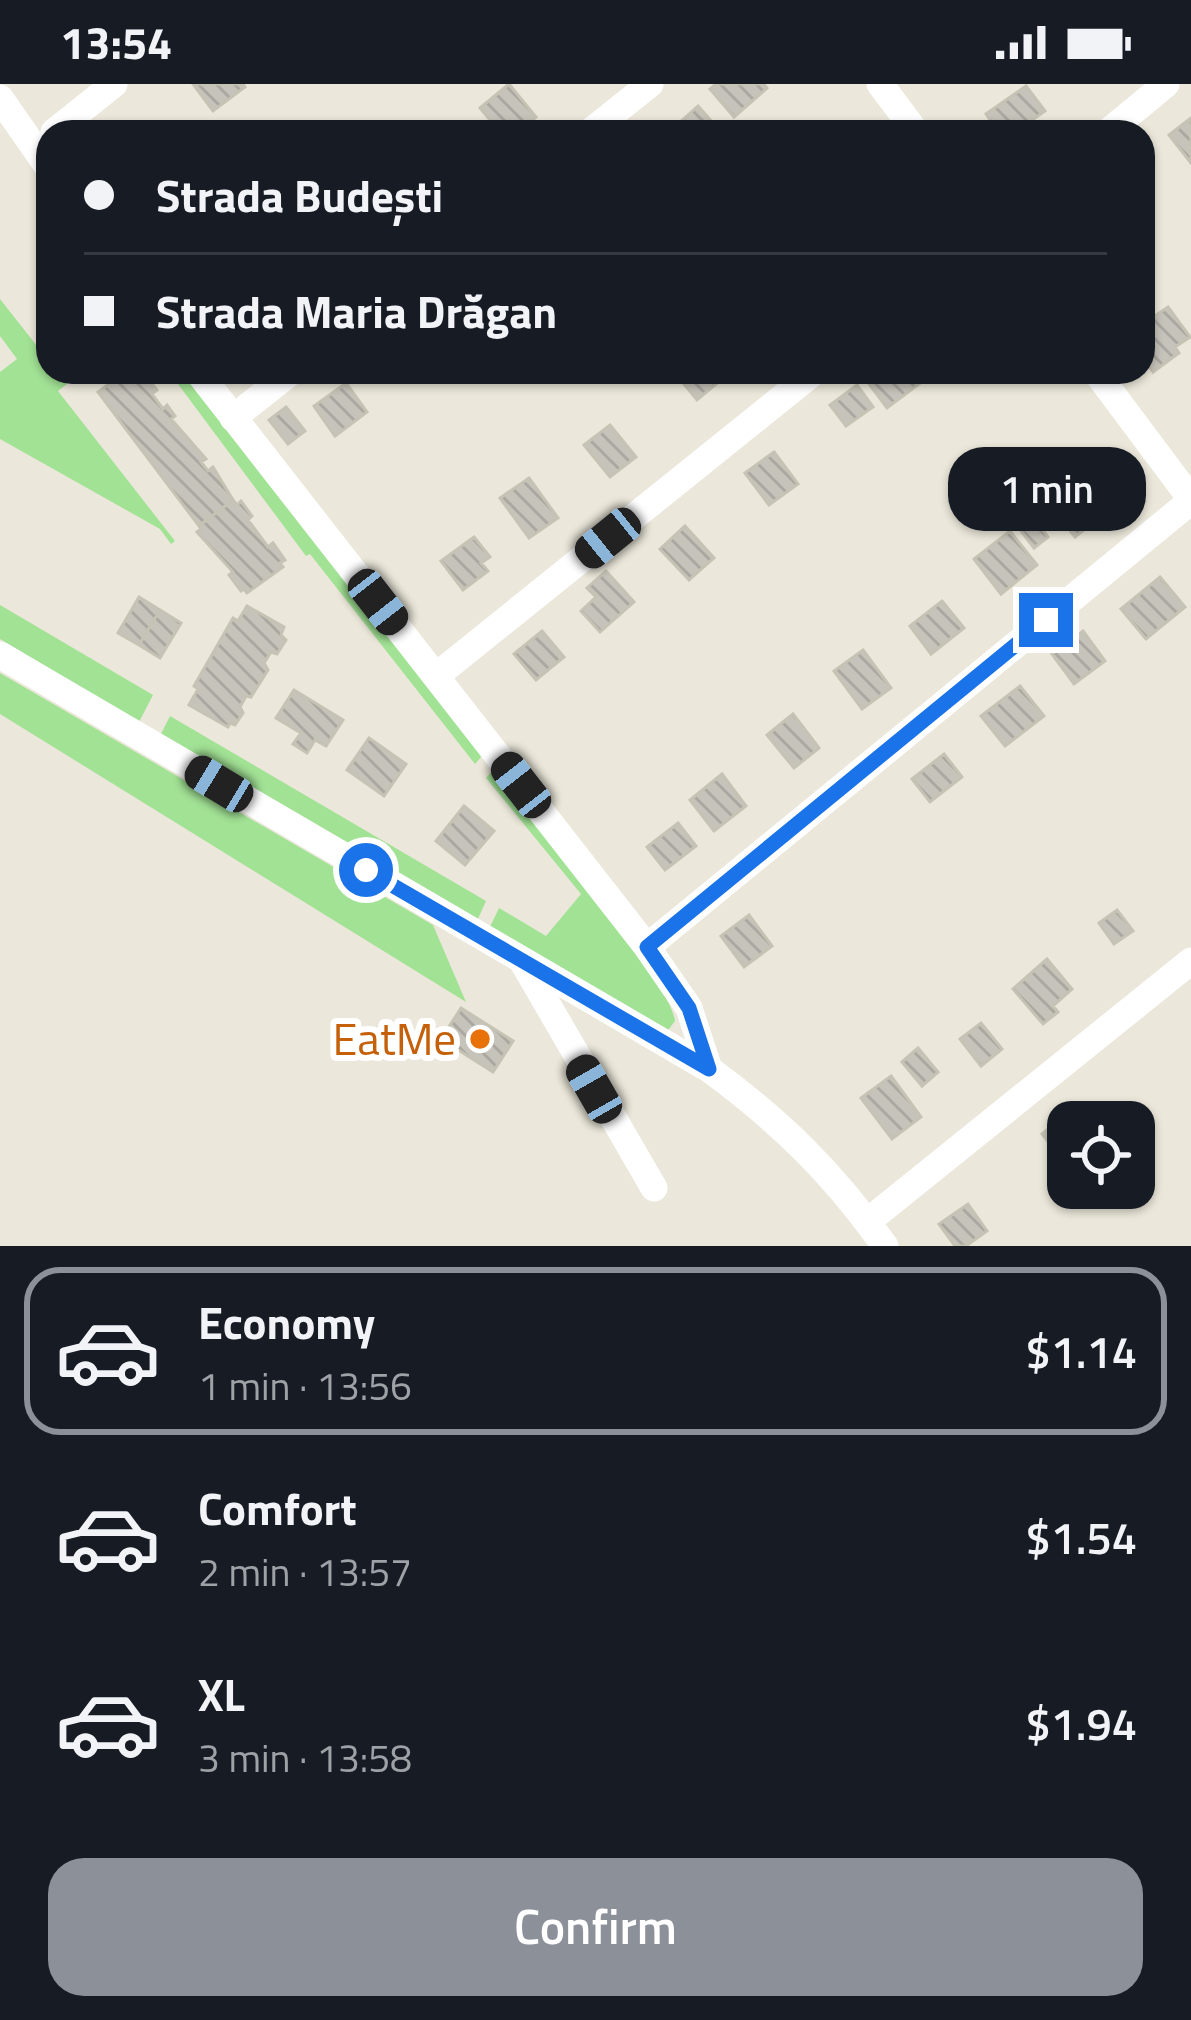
<!DOCTYPE html>
<meta charset="utf-8">
<style>
body{margin:0;font-family:"Titillium Web",sans-serif;background:#20242c;color:#f1f3f6;height:100vh;display:flex;flex-direction:column;font-size:45px;white-space:nowrap}
*{box-sizing:border-box;margin:0}
p{font-size:39px;color:#9ea1a6}
.icon{flex:none;width:66px;height:66px;fill:none;stroke:currentColor;stroke-width:2;stroke-linecap:round;stroke-linejoin:round}
.map{position:relative;height:1162px;overflow:hidden}
.panel{display:flex;flex-direction:column;background:#171b24;flex:1}
.panel>*{flex:none}
.hud{position:absolute;left:36px;top:36px;width:1119px;height:264px;border-radius:36px;box-shadow:0 3px 9px #0004;display:grid;align-content:center;height:264px;padding:0 48px;background:#171b24}
.buttons{position:absolute;left:1047px;top:1017px;display:grid;gap:24px}
.buttons a{display:grid;place-items:center;width:108px;height:108px;border-radius:24px;background:#171b24;box-shadow:0 3px 9px #0004;font-size:60px}
.end{position:absolute;width:54px;height:54px;margin:-27px;border:15px solid #1a73e8;background:#fff;box-shadow:0 0 0 6px #fff}
.from{border-radius:50%}
.bubble{position:absolute;height:84px;border-radius:36px;background:#171b24;box-shadow:0 3px 9px #0004;font-size:39px;font-weight:600;line-height:84px;text-align:center}
.car{position:absolute;width:36px;height:72px;margin:-36px -18px;border-radius:15px;box-shadow:0 0 9px 3px #0007;background:linear-gradient(#222 24%,#8ab4d8 0 40%,#222 0 76%,#8ab4d8 0 86%,#222 0)}
.hud b{display:flex;align-items:center;gap:42px;height:114px;font-size:45px}
.hud b+b{border-top:3px solid #363941}
.hud i{width:30px;height:30px;background:#f1f3f6}
ul{padding:21px 0 0;list-style:none}
li{display:flex;align-items:center;gap:36px;height:168px;margin:0 24px 18px;padding:0 24px;border:6px solid transparent;border-radius:36px}
li div{flex:1}
li b{display:block;font-size:45px}
li em{font-style:normal;font-weight:600}
li.selected{border-color:#8c9099}
li>.icon{width:108px;height:108px;stroke-width:1.5}
.button{display:flex;gap:24px;margin-top:auto;padding:24px 48px}
.button a{flex:1;height:138px;border-radius:36px;background:#8c9099;color:#fff;font-size:48px;font-weight:600;line-height:138px;text-align:center}
.status{display:flex;justify-content:space-between;align-items:center;height:84px;padding:0 60px;background:#171b24;direction:ltr}
.status svg{height:33px;fill:currentColor}
.map>svg:first-child{display:block}
.grass{fill:#a2e295}
.building{fill:url(#building-back-hatch);stroke:#c6c3b4;stroke-width:3}
.lines{fill:none;stroke-linecap:round;stroke-linejoin:round}
.minor{stroke:#fff;stroke-width:27}
.route{stroke:#1a73e8;stroke-width:15}
.food-dot{fill:#e8710a;stroke:#fff;stroke-width:4.5}
.labels{text-anchor:middle;stroke-width:12;stroke-linejoin:round;paint-order:stroke}
.food-label{font-size:45px;fill:#c56008;stroke:#fff;text-anchor:end}
</style>
<div class="status"><b>13:54</b><svg viewBox="0 0 49 12"><path d="M0 12V9h3v3zM5 12V6h3v6zM10 12V3h3v9zM15 12V0h3v12zM26 1h20v11H26zM47 4h2v5h-2z"/></svg></div>
<div class="map">
<svg width="1191" height="1162" viewBox="0 0 1191 1162">
<defs>
<pattern id="building-back-hatch" width="6" height="6" patternUnits="userSpaceOnUse" patternTransform="scale(3)"><rect width="6" height="6" fill="#c6c3ba"/><path d="M-1 5l2 2M0 0l6 6M5-1l2 2" fill="none" stroke="#aaa8a0"/></pattern>
</defs>
<rect width="100%" height="100%" fill="#ebe7da"/>
<path class="grass" d="M 0,215 L 48,276 L 48,288 L 58,288 L 67,300 L 58,307 L 175,457 L 171,460 L 160,445 L 0,355 L 0,288 L 17,275 L 0,252 Z
M 169,288 L 183,288 L 482,672 L 475,680 L 310,470 L 306,472 Z
M 0,521 L 153,611 L 139,638 L 0,555 Z
M 0,589 L 433,841 L 466,918 L 0,630 Z
M 170,632 L 486,817 L 477,837 L 161,650 Z
M 493,686 C 528,731 670,893 675,937 L 669,945 L 659,946 L 490,843 L 499,824 L 546,852 L 581,810 L 486,694 Z"/>
<path class="building" d="M 193,0 L 243,0 L 245,3 L 213,27 Z
M 509,0 L 536,33 L 518,48 L 500,48 L 480,24 Z
M 716,0 L 764,0 L 767,4 L 734,33 L 710,5 Z
M 1026,2 L 1045,27 L 1015,48 L 998,48 L 986,30 Z
M 698,22 L 721,48 L 687,48 L 679,39 Z
M 1191,34 L 1191,79 L 1169,51 Z
M 1168,223 L 1190,253 L 1175,263 L 1179,269 L 1153,288 L 1143,273 L 1143,240 Z
M 125,288 L 138,288 L 142,293 L 145,291 L 157,306 L 152,310 L 163,325 L 167,321 L 175,332 L 171,335 L 206,375 L 201,378 L 208,387 L 213,383 L 233,416 L 199,442 L 98,308 Z
M 674,288 L 716,288 L 722,295 L 697,316 Z
M 860,288 L 916,288 L 923,297 L 887,324 Z
M 346,299 L 367,328 L 335,352 L 314,322 Z
M 857,301 L 873,323 L 846,342 L 830,321 Z
M 286,323 L 305,347 L 288,360 L 269,336 Z
M 610,341 L 636,373 L 610,393 L 584,361 Z
M 774,368 L 798,400 L 769,421 L 745,389 Z
M 529,394 L 558,434 L 529,454 L 500,414 Z
M 1087,396 L 1110,425 L 1075,453 L 1052,423 Z
M 233,416 L 237,421 L 241,417 L 252,432 L 248,436 L 268,463 L 273,459 L 285,476 L 280,479 L 283,483 L 247,509 L 244,505 L 241,507 L 229,491 L 233,488 L 197,448 L 201,445 L 199,442 Z
M 1033,433 L 1048,453 L 1034,464 L 1019,444 Z
M 685,442 L 714,474 L 689,496 L 660,465 Z
M 1010,447 L 1037,481 L 1001,510 L 974,475 Z
M 474,453 L 490,473 L 481,479 L 488,487 L 463,506 L 441,477 Z
M 606,487 L 634,518 L 600,548 L 581,527 L 596,513 L 587,504 Z
M 1160,493 L 1185,523 L 1146,555 L 1121,525 Z
M 139,513 L 160,526 L 139,561 L 118,549 Z
M 942,517 L 964,544 L 931,570 L 910,542 Z
M 247,522 L 284,543 L 281,551 L 286,556 L 277,570 L 271,568 L 264,579 L 268,586 L 251,613 L 246,612 L 240,623 L 243,629 L 235,641 L 230,639 L 228,643 L 189,621 L 198,605 L 194,602 L 233,534 L 238,537 Z
M 160,526 L 181,539 L 160,574 L 139,561 Z
M 542,547 L 564,573 L 536,596 L 514,570 Z
M 1083,547 L 1105,577 L 1074,600 L 1052,570 Z
M 863,566 L 891,604 L 862,625 L 834,587 Z
M 1020,602 L 1044,632 L 1005,662 L 981,632 Z
M 294,606 L 343,636 L 326,662 L 315,656 L 307,669 L 293,660 L 301,649 L 276,634 Z
M 793,630 L 819,664 L 794,684 L 767,651 Z
M 369,654 L 406,680 L 384,712 L 347,686 Z
M 944,670 L 962,693 L 930,718 L 912,695 Z
M 722,690 L 746,722 L 714,747 L 690,716 Z
M 464,722 L 494,747 L 465,781 L 436,757 Z
M 678,739 L 696,762 L 665,786 L 647,763 Z
M 1117,826 L 1133,847 L 1114,860 L 1099,839 Z
M 749,831 L 772,862 L 744,883 L 721,852 Z
M 1047,875 L 1072,905 L 1053,922 L 1058,928 L 1043,940 L 1013,905 Z
M 461,924 L 513,957 L 493,988 L 441,955 Z
M 981,939 L 1002,965 L 981,982 L 960,955 Z
M 918,964 L 938,988 L 922,1002 L 902,978 Z
M 891,992 L 921,1033 L 892,1055 L 861,1014 Z
M 1068,1029 L 1075,1038 L 1068,1038 L 1067,1081 L 1042,1050 Z
M 968,1120 L 987,1147 L 966,1162 L 955,1162 L 939,1140 Z"/>
<g class="lines">
<path class="minor" d="M 880,0 L 916,48
M 0,14 L 48,83
M 54,48 L 114,0
M 590,48 L 650,0
M 1108,48 L 1166,0
M 198,288 L 647,863 L 689,924 L 709,985
M 1096,288 L 1191,415
M 233,334 L 291,288
M 0,571 L 709,985 C 781,1038 833,1089 885,1162
M 436,592 L 814,288
M 647,863 L 1191,417
M 524,880 L 654,1104
M 867,1138 L 1191,877"/>
</g>
<g class="lines">
<path class="route" d="M 366,786 L 709,985 L 689,924 L 647,863 L 1046,536"/>
</g>
<circle class="food-dot" cx="480" cy="955" r="12"/>
<g class="labels">
<g class="food-label">
<text x="456" y="971">EatMe</text>
</g>
</g>
</svg>
<div class="buttons">
<a><svg class="icon" aria-label="locate" viewBox="0 0 24 24"><circle cx="12" cy="12" r="6"/><path d="M12 2v4M12 18v4M2 12h4M18 12h4"/></svg></a>
</div>
<i class="end from" style="left:366px;top:786px"></i>
<i class="end" style="left:1046px;top:536px"></i>
<div class="bubble" style="left:948px;top:363px;width:198px">1 min</div>
<i class="car" style="left:608px;top:454px;rotate:231deg"></i>
<i class="car" style="left:378px;top:518px;rotate:142deg"></i>
<i class="car" style="left:219px;top:700px;rotate:301deg"></i>
<i class="car" style="left:521px;top:701px;rotate:322deg"></i>
<i class="car" style="left:594px;top:1005px;rotate:330deg"></i>
<div class="hud">
<b><i class="from"></i>Strada Budești</b>
<b><i></i>Strada Maria Drăgan</b>
</div>
</div>
<section class="panel">
<ul>
<li class="selected"><svg class="icon" aria-label="car" viewBox="0 0 24 24"><path d="M5 17H2v-5l4-1 3-4h7l3 4 3 1v5h-3M9 17h6M6 11h13"/><circle cx="7" cy="17" r="2"/><circle cx="17" cy="17" r="2"/></svg><div><b>Economy</b><p>1 min · 13:56</p></div><em>$1.14</em></li>
<li><svg class="icon" aria-label="car" viewBox="0 0 24 24"><path d="M5 17H2v-5l4-1 3-4h7l3 4 3 1v5h-3M9 17h6M6 11h13"/><circle cx="7" cy="17" r="2"/><circle cx="17" cy="17" r="2"/></svg><div><b>Comfort</b><p>2 min · 13:57</p></div><em>$1.54</em></li>
<li><svg class="icon" aria-label="car" viewBox="0 0 24 24"><path d="M5 17H2v-5l4-1 3-4h7l3 4 3 1v5h-3M9 17h6M6 11h13"/><circle cx="7" cy="17" r="2"/><circle cx="17" cy="17" r="2"/></svg><div><b>XL</b><p>3 min · 13:58</p></div><em>$1.94</em></li>
</ul>
<div class="button"><a>Confirm</a></div>
</section>
